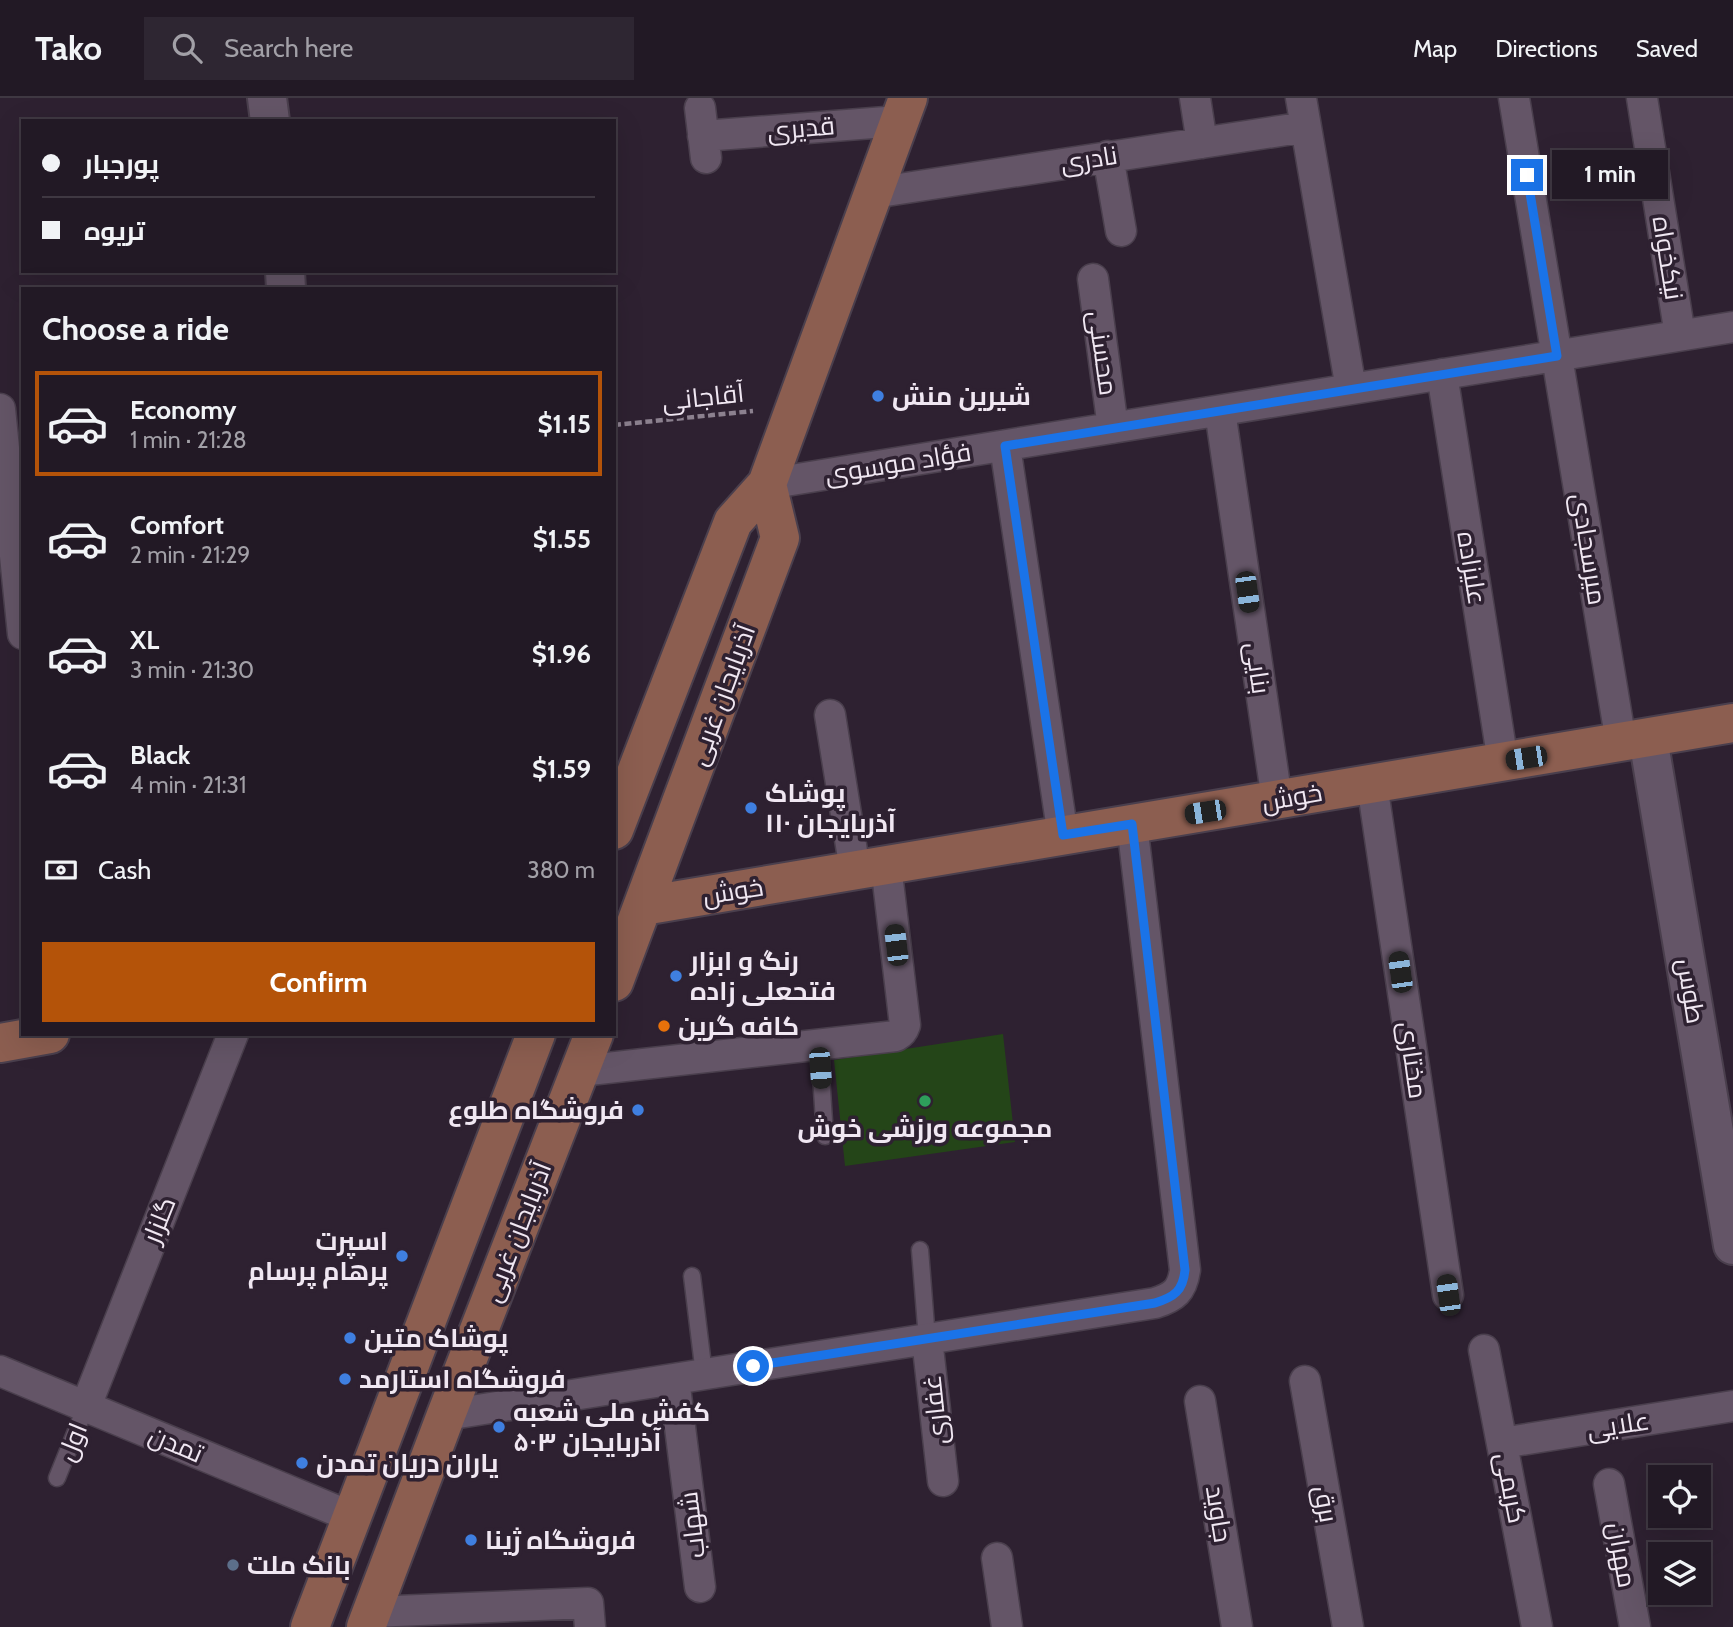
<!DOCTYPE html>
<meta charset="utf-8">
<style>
body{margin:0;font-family:Cabin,Cairo,sans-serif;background:#2e2632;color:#f1f3f6;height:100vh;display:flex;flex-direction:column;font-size:26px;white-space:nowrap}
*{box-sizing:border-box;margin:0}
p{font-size:23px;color:#a2a0a7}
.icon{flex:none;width:38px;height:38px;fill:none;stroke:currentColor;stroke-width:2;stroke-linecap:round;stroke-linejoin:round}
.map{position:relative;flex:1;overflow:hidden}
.drawer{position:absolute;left:21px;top:189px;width:595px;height:749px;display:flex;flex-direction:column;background:#221925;border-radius:0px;box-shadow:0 7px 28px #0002,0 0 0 2px #3f3842}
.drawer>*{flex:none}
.banner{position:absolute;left:21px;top:21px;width:595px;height:154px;border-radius:0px;box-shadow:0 7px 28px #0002,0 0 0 2px #3f3842;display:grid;align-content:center;height:154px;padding:0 21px;background:#221925}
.fabs{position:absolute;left:1648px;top:1367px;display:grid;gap:14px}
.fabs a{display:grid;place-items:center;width:63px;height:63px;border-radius:0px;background:#221925;box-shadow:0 7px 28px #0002,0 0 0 2px #3f3842;font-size:35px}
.end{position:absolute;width:32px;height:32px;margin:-16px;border:9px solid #1a73e8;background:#fff;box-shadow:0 0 0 4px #fff}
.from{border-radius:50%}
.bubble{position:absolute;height:49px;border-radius:0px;background:#221925;box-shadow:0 7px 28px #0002,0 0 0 2px #3f3842;font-size:23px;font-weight:700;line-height:49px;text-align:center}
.car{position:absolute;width:21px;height:42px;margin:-21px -10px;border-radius:9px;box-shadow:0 0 5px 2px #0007;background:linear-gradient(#222 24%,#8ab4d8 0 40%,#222 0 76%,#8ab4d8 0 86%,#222 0)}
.banner b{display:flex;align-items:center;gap:24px;height:66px;font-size:26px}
.banner b+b{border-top:2px solid #3f3842}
.banner i{width:18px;height:18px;background:#f1f3f6}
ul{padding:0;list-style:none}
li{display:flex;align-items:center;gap:21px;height:105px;margin:0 14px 10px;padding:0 7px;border:4px solid transparent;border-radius:0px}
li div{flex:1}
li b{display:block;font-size:26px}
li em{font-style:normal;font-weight:700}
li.on{border-color:#b45309}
li>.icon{width:63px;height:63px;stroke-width:1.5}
h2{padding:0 21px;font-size:32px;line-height:84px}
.pay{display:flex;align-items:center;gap:18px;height:77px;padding:0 21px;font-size:26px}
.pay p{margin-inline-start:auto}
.button{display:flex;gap:14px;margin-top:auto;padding:14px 21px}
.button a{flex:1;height:80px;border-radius:0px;background:#b45309;color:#fff;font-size:28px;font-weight:700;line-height:80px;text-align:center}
header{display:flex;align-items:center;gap:42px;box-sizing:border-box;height:98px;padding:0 35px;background:#221925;border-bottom:2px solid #3f3842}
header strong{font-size:33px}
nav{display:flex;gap:38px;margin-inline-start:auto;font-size:24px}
.search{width:490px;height:63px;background:#2e2632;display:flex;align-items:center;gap:18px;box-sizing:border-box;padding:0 24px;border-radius:0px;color:#a2a0a7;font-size:26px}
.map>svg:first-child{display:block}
.green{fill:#244518}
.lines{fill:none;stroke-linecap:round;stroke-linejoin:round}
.service-casing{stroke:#4a3f4d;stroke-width:19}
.minor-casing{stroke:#4a3f4d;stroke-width:33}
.tertiary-casing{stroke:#4a3f4d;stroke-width:42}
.secondary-casing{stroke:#4a3f4d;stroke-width:42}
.path{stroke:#8c818f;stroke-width:4.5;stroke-dasharray:7 3.5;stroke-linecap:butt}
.service{stroke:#645567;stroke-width:16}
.minor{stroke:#645567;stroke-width:30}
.tertiary{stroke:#645567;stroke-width:38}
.secondary{stroke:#8c5e50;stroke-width:38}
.route{stroke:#1a73e8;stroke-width:9}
.shop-dot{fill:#3f7fe0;stroke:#2e2131;stroke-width:2.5}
.food-dot{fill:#e8710a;stroke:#2e2131;stroke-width:2.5}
.leisure-dot{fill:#2e9e5b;stroke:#2e2131;stroke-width:2.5}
.service-dot{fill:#5c6f8a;stroke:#2e2131;stroke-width:2.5}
.labels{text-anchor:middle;stroke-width:7;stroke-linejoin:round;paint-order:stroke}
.street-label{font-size:26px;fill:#f0e7f2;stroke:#2e2131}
.poi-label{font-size:26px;font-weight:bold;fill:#f0e7f2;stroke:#2e2131;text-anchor:start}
</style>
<header>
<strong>Tako</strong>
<div class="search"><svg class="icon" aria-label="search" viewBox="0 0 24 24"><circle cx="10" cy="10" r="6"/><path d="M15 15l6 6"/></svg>Search here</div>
<nav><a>Map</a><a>Directions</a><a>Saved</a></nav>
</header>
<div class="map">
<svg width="1733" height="1529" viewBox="0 0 1733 1529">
<rect width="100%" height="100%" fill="#2e2131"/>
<path class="green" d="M 1003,936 L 1015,1044 L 845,1068 L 834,962 Z"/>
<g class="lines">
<g class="service-casing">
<path id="service" d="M 819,947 L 825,1038
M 920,1152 L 927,1241
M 692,1178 L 704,1276
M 57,1380 L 86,1308"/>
</g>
<g class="minor-casing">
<path id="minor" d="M 1195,0 L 1202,45
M 1301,0 L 1351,291
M 1514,0 L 1621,644
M 1642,0 L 1680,237
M 700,10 L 706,60
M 703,38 L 899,23
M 1108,58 L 1121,133
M 873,95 L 1306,29
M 1093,181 L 1113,330
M 1442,276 L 1503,664
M 0,311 L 23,536
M 1220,313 L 1277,702
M 1005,348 L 1063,738
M 767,386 L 1733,229
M 830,617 L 855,772
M 1372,686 L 1448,1197
M 580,973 L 896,938 C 901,935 903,933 905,927 L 886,767
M 927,1241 L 943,1383
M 1484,1252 L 1537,1529
M 0,1273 L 352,1419
M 674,1281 L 700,1489
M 1305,1283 L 1348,1529
M 1200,1303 L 1237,1529
M 86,1308 L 233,936
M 446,1317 L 1155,1205 C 1174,1199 1182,1193 1185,1172 L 1132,726
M 1502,1345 L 1733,1308
M 1609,1386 L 1635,1529
M 997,1460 L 1007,1529
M 372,1514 L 588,1505 L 590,1529"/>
</g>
<g class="tertiary-casing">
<path id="tertiary" d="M 267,0 L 270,23
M 285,173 L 286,191
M 1648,640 L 1733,1147"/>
</g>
<g class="secondary-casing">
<path id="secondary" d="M 614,732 L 733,424 L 767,386 L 908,0
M 643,808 L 1733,625
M 614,884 L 780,440 L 767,386
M 0,945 L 50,936
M 310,1529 L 536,936
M 366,1529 L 446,1317 L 594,936"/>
</g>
<path class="path" d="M 614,327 L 753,313"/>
<use href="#service" class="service"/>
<use href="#minor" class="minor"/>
<use href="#tertiary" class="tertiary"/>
<use href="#secondary" class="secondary"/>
</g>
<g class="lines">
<path class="route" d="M 753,1268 L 1155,1205 C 1174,1199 1183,1193 1185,1172 L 1132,726 L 1063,737 L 1005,348 L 1557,258 L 1527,77"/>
</g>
<g class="shop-dot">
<circle cx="878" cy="298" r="7"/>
<circle cx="751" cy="710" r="7"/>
<circle cx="676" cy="878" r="7"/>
<circle cx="638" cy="1012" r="7"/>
<circle cx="402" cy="1158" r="7"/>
<circle cx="350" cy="1240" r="7"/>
<circle cx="345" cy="1281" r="7"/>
<circle cx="499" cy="1329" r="7"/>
<circle cx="302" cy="1365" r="7"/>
<circle cx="471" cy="1442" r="7"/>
</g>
<circle class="food-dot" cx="664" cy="928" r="7"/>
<circle class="leisure-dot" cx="925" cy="1003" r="7"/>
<circle class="service-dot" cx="233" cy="1467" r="7"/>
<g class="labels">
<g class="street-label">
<text transform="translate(801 30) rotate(-5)" y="9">قدیری</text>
<text transform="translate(1089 61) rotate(-9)" y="9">نادری</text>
<text transform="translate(1668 160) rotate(81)" y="9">نیکخواه</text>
<text transform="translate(1103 255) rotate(82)" y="9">محسنی</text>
<text transform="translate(703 299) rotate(-6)" y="9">آقاجانی</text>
<text transform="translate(898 365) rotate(-9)" y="9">فؤاد موسوی</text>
<text transform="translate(1589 451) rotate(81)" y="9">میرسجادی</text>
<text transform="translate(1472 470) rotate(81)" y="9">علیزاده</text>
<text transform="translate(1258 570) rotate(82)" y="9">بنایی</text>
<text transform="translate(722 597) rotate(-70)" y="9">آذربایجان غربی</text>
<text transform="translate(1292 699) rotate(-10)" y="9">خوش</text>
<text transform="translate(733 793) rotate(-9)" y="9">خوش</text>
<text transform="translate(1691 893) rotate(81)" y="9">طوس</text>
<text transform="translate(1413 962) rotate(82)" y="9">مختاری</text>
<text transform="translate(159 1122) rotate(-68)" y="9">گلزار</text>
<text transform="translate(517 1134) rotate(-69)" y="9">آذربایجان غربی</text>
<text transform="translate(935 1312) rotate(-96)" y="9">غفاری</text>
<text transform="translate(1618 1327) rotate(-9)" y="9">علایی</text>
<text transform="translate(72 1344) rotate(-68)" y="9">اول</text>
<text transform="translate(176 1346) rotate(23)" y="9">تمدن</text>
<text transform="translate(1511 1390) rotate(79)" y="9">کریمی</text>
<text transform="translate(1326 1406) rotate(80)" y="9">برق</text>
<text transform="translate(1219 1416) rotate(81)" y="9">جاوید</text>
<text transform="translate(692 1427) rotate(-97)" y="9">شهاب</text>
<text transform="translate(1622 1457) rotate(80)" y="9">مهران</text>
</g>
<g class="poi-label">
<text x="892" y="307">شیرین منش</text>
<text x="765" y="704">پوشاک<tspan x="765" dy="30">آذربایجان ۱۱۰</tspan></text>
<text x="690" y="872">رنگ و ابزار<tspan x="690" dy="30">فتحعلی زاده</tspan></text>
<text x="678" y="937">کافه گرین</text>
<text x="624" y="1021" text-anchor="end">فروشگاه طلوع</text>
<text x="925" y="1039" text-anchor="middle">مجموعه ورزشی خوش</text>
<text x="388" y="1152" text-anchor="end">اسپرت<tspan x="388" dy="30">پرهام پرسام</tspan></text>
<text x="364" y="1249">پوشاک متین</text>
<text x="359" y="1290">فروشگاه استارمد</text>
<text x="513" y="1323">کفش ملی شعبه<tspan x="513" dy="30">۵۰۳ آذربایجان</tspan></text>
<text x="316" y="1374">یاران دریان تمدن</text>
<text x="485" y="1451">فروشگاه ژینا</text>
<text x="247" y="1476">بانک ملت</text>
</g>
</g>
</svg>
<div class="fabs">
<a><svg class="icon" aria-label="locate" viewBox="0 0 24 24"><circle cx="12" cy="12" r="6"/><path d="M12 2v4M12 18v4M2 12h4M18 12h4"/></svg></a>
<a><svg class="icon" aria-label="layers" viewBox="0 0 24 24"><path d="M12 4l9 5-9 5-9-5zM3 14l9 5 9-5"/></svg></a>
</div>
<i class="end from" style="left:753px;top:1268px"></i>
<i class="end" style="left:1527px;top:77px"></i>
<div class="bubble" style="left:1552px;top:52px;width:116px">1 min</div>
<i class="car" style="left:1247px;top:494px;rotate:172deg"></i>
<i class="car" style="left:1526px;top:660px;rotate:261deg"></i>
<i class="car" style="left:1205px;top:714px;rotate:261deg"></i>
<i class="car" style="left:896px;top:847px;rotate:353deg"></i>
<i class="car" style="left:1400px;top:874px;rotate:352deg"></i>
<i class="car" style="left:820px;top:970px;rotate:176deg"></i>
<i class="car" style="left:1448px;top:1197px;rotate:352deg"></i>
<div class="banner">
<b><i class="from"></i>پورجبار</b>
<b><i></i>تریوه</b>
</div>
<section class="drawer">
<h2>Choose a ride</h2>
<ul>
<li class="on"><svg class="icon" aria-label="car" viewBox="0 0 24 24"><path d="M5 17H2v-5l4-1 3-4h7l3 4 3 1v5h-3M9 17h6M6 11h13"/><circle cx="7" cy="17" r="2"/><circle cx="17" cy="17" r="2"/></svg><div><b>Economy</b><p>1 min · 21:28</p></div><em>$1.15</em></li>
<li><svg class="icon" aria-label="car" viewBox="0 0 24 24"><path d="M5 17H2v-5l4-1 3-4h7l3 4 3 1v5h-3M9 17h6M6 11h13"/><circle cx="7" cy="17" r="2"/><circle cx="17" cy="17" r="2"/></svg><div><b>Comfort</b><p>2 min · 21:29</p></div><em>$1.55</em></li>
<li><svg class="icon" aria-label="car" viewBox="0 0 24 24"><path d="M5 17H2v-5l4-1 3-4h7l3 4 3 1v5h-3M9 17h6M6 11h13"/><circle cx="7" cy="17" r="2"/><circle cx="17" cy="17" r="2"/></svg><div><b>XL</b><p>3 min · 21:30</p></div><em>$1.96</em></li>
<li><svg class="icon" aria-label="car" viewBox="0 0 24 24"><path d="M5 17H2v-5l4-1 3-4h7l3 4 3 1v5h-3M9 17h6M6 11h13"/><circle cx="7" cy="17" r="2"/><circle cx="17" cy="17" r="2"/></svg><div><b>Black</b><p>4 min · 21:31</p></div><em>$1.59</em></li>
</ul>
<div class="pay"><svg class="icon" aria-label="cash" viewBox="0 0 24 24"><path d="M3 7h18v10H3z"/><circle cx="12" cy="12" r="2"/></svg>Cash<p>380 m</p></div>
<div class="button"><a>Confirm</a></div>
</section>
</div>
